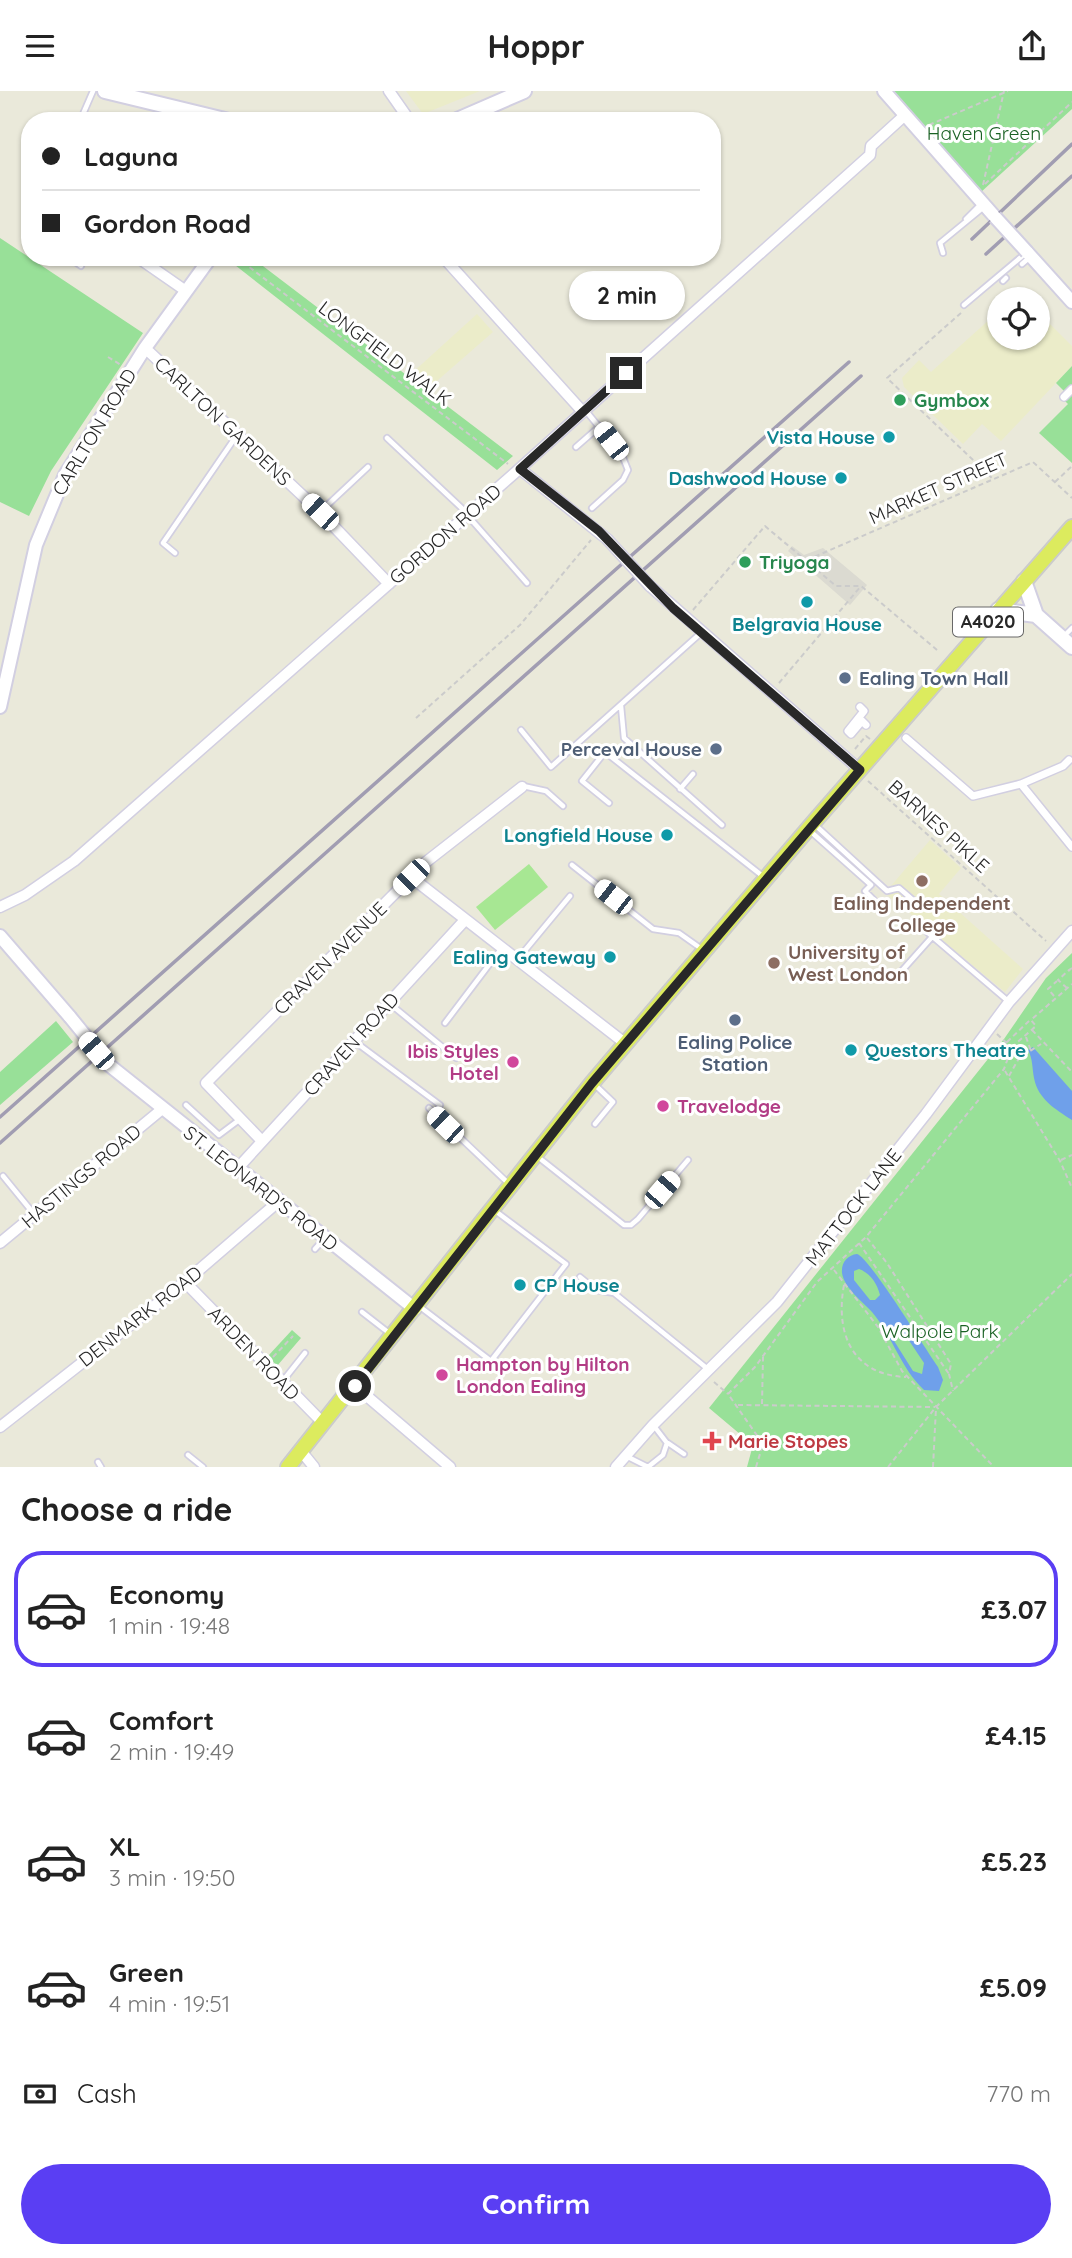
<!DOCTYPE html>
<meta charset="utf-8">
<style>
body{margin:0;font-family:Quicksand,sans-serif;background:#f6f6f6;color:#222;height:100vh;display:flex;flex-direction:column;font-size:26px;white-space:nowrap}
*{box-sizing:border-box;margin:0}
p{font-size:23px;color:#767676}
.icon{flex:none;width:38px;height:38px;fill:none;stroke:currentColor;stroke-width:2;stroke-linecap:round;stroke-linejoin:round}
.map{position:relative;height:1376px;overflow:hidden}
.drawer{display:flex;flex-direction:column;background:#fff;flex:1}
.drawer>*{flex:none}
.guide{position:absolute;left:21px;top:21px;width:700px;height:154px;border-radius:28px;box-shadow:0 2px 5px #0004;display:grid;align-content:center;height:154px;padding:0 21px;background:#fff}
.buttons{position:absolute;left:987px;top:196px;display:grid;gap:14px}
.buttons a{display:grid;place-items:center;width:63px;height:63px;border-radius:50%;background:#fff;box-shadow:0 2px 5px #0004;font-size:35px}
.end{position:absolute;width:32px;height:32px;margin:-16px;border:9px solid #282828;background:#fff;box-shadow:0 0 0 4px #fff}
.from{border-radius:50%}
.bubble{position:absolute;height:49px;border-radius:24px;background:#fff;box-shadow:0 2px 5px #0004;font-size:23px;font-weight:700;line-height:49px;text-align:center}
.car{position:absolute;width:21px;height:42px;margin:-21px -10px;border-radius:9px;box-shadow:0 0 5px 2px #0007;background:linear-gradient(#fff 24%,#345 0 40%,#fff 0 76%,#345 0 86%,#fff 0)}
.guide b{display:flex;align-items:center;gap:24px;height:66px;font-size:26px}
.guide b+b{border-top:2px solid #e0e0e0}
.guide i{width:18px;height:18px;background:#222}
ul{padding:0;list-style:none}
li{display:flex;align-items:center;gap:21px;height:116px;margin:0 14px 10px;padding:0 7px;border:4px solid transparent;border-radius:28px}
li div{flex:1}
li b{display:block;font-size:26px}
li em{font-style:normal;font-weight:700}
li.current{border-color:#5a3ef3}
li>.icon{width:63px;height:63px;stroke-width:1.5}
h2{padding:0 21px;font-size:32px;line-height:84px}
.pay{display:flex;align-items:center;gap:18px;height:77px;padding:0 21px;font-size:26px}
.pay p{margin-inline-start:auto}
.action{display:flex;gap:14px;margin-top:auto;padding:14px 21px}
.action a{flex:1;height:80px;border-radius:42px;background:#5a3ef3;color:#fff;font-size:28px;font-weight:700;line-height:80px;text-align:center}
header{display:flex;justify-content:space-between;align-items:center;height:91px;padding:0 21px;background:#fff;font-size:32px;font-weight:700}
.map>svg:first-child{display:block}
.education{fill:#ebecc9}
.green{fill:#98e098}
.pitch{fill:#a7e793}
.plaza{fill:#dbdad1}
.water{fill:#6fa0ea;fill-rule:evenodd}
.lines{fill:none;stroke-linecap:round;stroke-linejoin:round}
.service-casing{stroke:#d2cfe1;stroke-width:8}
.pedestrian-casing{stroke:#d2cfe1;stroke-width:10}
.minor-casing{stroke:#d2cfe1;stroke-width:13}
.tertiary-casing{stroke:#d2cfe1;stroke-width:16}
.secondary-casing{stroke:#d2cfe1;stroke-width:18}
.primary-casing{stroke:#cbcbcb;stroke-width:18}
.path{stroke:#cbcbcb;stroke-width:2;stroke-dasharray:5 3.5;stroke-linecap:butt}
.service{stroke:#fff;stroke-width:4.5}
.pedestrian{stroke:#fff;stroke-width:7}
.minor{stroke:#fff;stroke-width:10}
.tertiary{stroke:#fff;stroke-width:12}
.secondary{stroke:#fff;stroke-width:14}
.primary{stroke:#dceb5e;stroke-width:14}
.rail{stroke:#a19db2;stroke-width:3.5}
.minor-bridge-casing{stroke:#d2cfe1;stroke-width:13;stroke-linecap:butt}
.tertiary-bridge-casing{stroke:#d2cfe1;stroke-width:16;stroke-linecap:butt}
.minor-bridge{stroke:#fff;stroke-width:10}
.tertiary-bridge{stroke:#fff;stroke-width:12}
.route{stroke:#282828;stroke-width:9}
.leisure-dot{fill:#2e9e5b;stroke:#fff;stroke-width:2.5}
.culture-dot{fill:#0f9aa8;stroke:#fff;stroke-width:2.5}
.service-dot{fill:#5c6f8a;stroke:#fff;stroke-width:2.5}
.education-dot{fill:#8d6e63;stroke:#fff;stroke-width:2.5}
.hotel-dot{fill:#d1479c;stroke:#fff;stroke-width:2.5}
.health-dot{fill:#e0444e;stroke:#fff;stroke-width:2.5}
.labels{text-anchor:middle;stroke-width:6;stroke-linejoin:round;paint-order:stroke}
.shield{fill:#fff;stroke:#686868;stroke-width:2}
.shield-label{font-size:18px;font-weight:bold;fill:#282828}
.park-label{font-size:19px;fill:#1b6225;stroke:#fff}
.street-label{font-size:19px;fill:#282828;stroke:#fff}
.leisure-label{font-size:19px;font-weight:bold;fill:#27864d;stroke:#fff;text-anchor:start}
.culture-label{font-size:19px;font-weight:bold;fill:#0d838f;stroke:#fff;text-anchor:end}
.service-label{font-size:19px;font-weight:bold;fill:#4e5e75;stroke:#fff;text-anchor:start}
.education-label{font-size:19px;font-weight:bold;fill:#785e54;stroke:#fff}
.hotel-label{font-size:19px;font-weight:bold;fill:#b23c85;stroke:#fff;text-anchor:start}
.health-label{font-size:19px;font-weight:bold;fill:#be3a42;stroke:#fff;text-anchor:start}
</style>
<header><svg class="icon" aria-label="menu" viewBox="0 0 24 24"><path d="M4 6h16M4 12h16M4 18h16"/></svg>Hoppr<svg class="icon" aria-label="share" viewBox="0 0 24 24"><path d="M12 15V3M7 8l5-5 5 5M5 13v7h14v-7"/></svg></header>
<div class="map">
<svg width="1072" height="1376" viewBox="0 0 1072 1376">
<rect width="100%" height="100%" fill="#eae9da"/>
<path class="education" d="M 406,0 L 480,0 L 423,23 Z
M 999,220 L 999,247 L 1038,247 L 1038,221 L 1072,255 L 1072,275 L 1001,350 L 982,333 L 963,353 L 904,296 L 902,287 L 919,269 L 931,281 Z
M 477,223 L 493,241 L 430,296 L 412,282 Z
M 930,749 L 961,777 L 939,803 L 1023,878 L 1005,901 L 885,802 Z"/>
<path class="green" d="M 890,0 L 1072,0 L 1072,18 L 980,102 Z
M 0,147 L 143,242 L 51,380 L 29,425 L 0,411 Z
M 251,166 L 513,365 L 497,379 L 226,167 Z
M 1072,275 L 1072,372 L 1039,342 L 1068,313 L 1061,306 L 1065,301 L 1056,292 Z
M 1072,862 L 1072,1376 L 747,1376 L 753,1354 L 709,1317 L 1004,948 L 1046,887 Z
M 56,930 L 73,951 L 0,1014 L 0,981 Z
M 292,1239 L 301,1247 L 277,1275 L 268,1265 Z"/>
<path class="pitch" d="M 529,773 L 548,796 L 495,839 L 476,816 Z"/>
<path class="plaza" d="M 792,455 L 804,464 L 823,457 L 867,494 L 850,514 L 788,460 Z"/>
<path class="water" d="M 1033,956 L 1072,1000 L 1072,1029 C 1055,1018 1038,1008 1034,987 C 1032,976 1033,969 1028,959 Z
M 857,1163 C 869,1166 926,1259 938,1276 L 943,1289 L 939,1300 L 924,1299 C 900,1276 893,1246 872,1221 C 863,1211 844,1197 842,1182 C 841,1171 848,1164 857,1163 ZM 859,1178 C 870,1182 877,1192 880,1204 L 875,1209 L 870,1209 L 854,1189 L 854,1180 ZM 900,1236 L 924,1272 L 922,1283 L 913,1280 L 891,1245 L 891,1240 Z"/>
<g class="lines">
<g class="service-casing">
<path id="service" d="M 80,30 L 93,0
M 966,128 L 982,112
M 943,162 L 940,152 L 985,115
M 68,166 L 81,175
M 1022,173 L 1030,166
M 1003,190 L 1006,187
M 964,214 L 1027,161
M 586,320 L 622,364 L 628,379 L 623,389 L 592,417
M 387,347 L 468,423
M 576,356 L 600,335
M 320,421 L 368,376
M 468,425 L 527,492
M 175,462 L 163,452 L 237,344
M 1065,544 L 1072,537
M 621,615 L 624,647 L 722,734
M 521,639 L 551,676 L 702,541
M 523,695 L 546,700 L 563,715
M 680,698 L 693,683
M 609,712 L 582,690 L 605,661 L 765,787
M 814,733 L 887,800 L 899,797 L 921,816
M 809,739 L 871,794 L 865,800 L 874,809
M 572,774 L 653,838 L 679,842 L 703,859
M 927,841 L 1008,910
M 517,869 L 570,805
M 899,883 L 932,846
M 389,912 L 456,967
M 445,932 L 501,858
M 354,950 L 440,1014
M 593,992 L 613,1011 L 595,1033
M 186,1014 L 219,1044 L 239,1029
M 429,1017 L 508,1092
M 538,1066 L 624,1134 L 631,1134 L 638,1128 L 688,1069
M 3,1085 L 34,1123
M 315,1158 L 324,1148
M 580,1186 L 596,1199 L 614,1202 L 709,1279
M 419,1215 L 491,1270 L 566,1173 L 494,1119
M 362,1221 L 389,1242
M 282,1291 L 305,1262
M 668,1352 L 684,1363
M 188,1364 L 203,1376
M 626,1365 L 648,1376 L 663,1364 L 667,1352 L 654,1335
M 98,1371 L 101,1376"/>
</g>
<g class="pedestrian-casing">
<path id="pedestrian" d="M 1064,306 L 1072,298
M 860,616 L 864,620 L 848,640 L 851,643 L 862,630 L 866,634
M 906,647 L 973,705 L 1021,693 L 1072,756
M 1021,693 L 1063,675 L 1069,669"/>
</g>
<g class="minor-casing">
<path id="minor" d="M 389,0 L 410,30
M 137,166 L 186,200
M 443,166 L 583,321
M 145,257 L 320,421 L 389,493
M 520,378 L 607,448
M 650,495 L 860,679
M 411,786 L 626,953
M 0,816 L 25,804 L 74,770 L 517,380 L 870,64 L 871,55 L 905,24
M 262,1050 L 206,992 L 426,771 L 522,696
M 237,1078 L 465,829
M 0,1152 L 161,1019
M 185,1191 L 324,1333
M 355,1295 L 450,1376
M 0,1336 L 185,1191 L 278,1111
M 301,1360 L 314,1376
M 616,1376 L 653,1334 L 777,1211 L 926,1023 L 1009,911 L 1072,840"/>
</g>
<g class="tertiary-casing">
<path id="tertiary" d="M 884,0 L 995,126
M 1027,161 L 1072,211
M 0,616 L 36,454 L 65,384 L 145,257 L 211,166
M 0,845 L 70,926
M 109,974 L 415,1218"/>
</g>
<g class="secondary-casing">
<path id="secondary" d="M 105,0 L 229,30
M 455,30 L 524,0
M 1024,490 L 1036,524 L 1072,556
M 998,519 L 1036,524"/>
</g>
<g class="primary-casing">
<path id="primary" d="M 288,1376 L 592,992 L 813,732 L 1072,436"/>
</g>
<path class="path" d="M 929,34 L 1008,0
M 985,93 L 1072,11
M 983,94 L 1004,0
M 236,166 L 508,373
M 961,222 L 887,287 L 993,388
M 108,266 L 121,274
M 1055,391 L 1072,375
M 807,469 L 1033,371 L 1072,407
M 693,519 L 765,435 L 836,495 L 861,495 L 937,559
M 779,592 L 861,495
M 416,627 L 520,534 L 591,449
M 855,658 L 866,645 L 870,648
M 868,690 L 1046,850
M 1072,877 L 1069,879 L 1072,883
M 1067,897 L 1058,889 L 1069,879
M 1054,905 L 1048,898 L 1057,890
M 1032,939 L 1072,981
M 997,943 L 1011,956
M 1026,946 L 1031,960
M 1007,951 L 1030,929
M 1005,980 L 1060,1070 L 1072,1097
M 1009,985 L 1019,967 L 1041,953
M 1061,1069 L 1072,1064
M 867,1147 L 887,1172 L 951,1273 L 949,1283 L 953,1300
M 859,1152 L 949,1283
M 834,1179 L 878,1236 L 902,1280 L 994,1376
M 844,1194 C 835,1242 852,1284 906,1286
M 273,1266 L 293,1245
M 714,1291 L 728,1303
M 762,1313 L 763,1266
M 738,1314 L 935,1316
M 756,1376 L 763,1353 L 728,1303 L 755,1276 L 817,1191 L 866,1146 L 1004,978 L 1012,956 L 1036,935 L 1031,929 L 1072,893
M 888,1376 L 936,1316 L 1072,1183
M 933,1376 L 936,1317"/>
<use href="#service" class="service"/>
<use href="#pedestrian" class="pedestrian"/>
<use href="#minor" class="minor"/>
<use href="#tertiary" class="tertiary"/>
<use href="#secondary" class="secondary"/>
<use href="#primary" class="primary"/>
<path class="rail" d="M 972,148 L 1072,53
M 986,163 L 1072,85
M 0,1026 L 849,271
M 0,1052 L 861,285"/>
<g class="minor-bridge-casing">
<path id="minor-bridge" d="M 607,448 L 650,495"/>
</g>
<g class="tertiary-bridge-casing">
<path id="tertiary-bridge" d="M 995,126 L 1027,161
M 70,926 L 109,974"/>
</g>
<use href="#minor-bridge" class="minor-bridge"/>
<use href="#tertiary-bridge" class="tertiary-bridge"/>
</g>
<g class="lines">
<path class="route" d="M 355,1295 L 592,992 L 860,679 L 673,517 L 599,440 L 520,378 L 626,282"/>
</g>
<g class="leisure-dot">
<circle cx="900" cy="309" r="7"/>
<circle cx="745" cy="471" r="7"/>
</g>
<g class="culture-dot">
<circle cx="889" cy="346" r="7"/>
<circle cx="841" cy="387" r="7"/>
<circle cx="807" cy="511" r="7"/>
<circle cx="667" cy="744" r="7"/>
<circle cx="610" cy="866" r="7"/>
<circle cx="851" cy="959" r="7"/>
<circle cx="520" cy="1194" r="7"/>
</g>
<g class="service-dot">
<circle cx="845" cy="587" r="7"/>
<circle cx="716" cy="658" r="7"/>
<circle cx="735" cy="929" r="7"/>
</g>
<g class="education-dot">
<circle cx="922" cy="790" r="7"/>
<circle cx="774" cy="872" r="7"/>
</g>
<g class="hotel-dot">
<circle cx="513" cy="971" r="7"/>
<circle cx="663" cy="1015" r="7"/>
<circle cx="442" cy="1284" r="7"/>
</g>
<path class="health-dot" d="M708.5 1339.5h7v7h7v7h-7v7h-7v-7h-7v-7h7z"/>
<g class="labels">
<rect class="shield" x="953" y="516.5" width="70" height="29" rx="5"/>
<g class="shield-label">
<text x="988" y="537">A4020</text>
</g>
<g class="park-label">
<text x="984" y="49">Haven Green</text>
<text x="940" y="1247">Walpole Park</text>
</g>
<g class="street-label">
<text transform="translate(385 262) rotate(37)" y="7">LONGFIELD WALK</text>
<text transform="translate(223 330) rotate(43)" y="7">CARLTON GARDENS</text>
<text transform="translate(94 341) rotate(-59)" y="7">CARLTON ROAD</text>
<text transform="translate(938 397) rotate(-24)" y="7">MARKET STREET</text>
<text transform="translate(445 443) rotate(-41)" y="7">GORDON ROAD</text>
<text transform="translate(939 735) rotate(42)" y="7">BARNES PIKLE</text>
<text transform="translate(330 867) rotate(-45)" y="7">CRAVEN AVENUE</text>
<text transform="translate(351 953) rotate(-48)" y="7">CRAVEN ROAD</text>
<text transform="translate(81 1085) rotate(-40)" y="7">HASTINGS ROAD</text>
<text transform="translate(261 1097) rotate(38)" y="7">ST. LEONARD'S ROAD</text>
<text transform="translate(853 1116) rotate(-52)" y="7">MATTOCK LANE</text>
<text transform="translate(140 1225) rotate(-38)" y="7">DENMARK ROAD</text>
<text transform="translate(254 1262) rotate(46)" y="7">ARDEN ROAD</text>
</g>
<g class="leisure-label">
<text x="914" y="316">Gymbox</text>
<text x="759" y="478">Triyoga</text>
</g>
<g class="culture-label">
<text x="875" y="353">Vista House</text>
<text x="827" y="394">Dashwood House</text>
<text x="807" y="540" text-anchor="middle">Belgravia House</text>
<text x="653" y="751">Longfield House</text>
<text x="596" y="873">Ealing Gateway</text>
<text x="865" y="966" text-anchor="start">Questors Theatre</text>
<text x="534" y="1201" text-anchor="start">CP House</text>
</g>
<g class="service-label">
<text x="859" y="594">Ealing Town Hall</text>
<text x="702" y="665" text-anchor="end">Perceval House</text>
<text x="735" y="958" text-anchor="middle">Ealing Police<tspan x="735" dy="22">Station</tspan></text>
</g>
<g class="education-label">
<text x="922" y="819">Ealing Independent<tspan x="922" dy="22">College</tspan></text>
<text x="788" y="868" text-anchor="start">University of<tspan x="788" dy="22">West London</tspan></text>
</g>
<g class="hotel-label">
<text x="499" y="967" text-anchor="end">Ibis Styles<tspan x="499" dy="22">Hotel</tspan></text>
<text x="677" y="1022">Travelodge</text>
<text x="456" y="1280">Hampton by Hilton<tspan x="456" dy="22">London Ealing</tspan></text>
</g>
<g class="health-label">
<text x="728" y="1357">Marie Stopes</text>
</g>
</g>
</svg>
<div class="buttons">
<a><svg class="icon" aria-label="locate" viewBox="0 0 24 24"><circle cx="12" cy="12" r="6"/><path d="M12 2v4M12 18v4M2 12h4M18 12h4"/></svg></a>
</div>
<i class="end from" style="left:355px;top:1295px"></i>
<i class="end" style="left:626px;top:282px"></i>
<div class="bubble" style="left:569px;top:180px;width:116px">2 min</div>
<i class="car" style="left:611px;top:350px;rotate:322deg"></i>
<i class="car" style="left:320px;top:421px;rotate:314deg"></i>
<i class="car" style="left:411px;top:786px;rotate:225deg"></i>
<i class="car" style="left:613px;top:806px;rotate:308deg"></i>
<i class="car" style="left:96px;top:960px;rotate:319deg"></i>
<i class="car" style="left:445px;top:1034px;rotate:314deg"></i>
<i class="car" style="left:662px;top:1099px;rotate:41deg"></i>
<div class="guide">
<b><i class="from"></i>Laguna</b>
<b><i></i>Gordon Road</b>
</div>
</div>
<section class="drawer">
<h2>Choose a ride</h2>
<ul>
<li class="current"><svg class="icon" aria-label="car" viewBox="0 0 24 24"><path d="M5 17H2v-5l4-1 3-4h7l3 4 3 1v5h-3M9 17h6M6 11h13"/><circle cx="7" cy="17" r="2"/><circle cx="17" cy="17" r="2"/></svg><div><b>Economy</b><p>1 min · 19:48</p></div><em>£3.07</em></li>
<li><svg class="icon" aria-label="car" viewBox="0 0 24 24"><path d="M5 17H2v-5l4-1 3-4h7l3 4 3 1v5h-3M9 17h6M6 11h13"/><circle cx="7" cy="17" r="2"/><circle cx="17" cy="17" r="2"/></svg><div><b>Comfort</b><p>2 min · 19:49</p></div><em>£4.15</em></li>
<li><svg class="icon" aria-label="car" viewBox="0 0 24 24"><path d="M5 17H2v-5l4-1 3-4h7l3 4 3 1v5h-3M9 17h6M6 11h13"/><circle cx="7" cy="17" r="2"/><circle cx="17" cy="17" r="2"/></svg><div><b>XL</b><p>3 min · 19:50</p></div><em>£5.23</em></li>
<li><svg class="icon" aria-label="car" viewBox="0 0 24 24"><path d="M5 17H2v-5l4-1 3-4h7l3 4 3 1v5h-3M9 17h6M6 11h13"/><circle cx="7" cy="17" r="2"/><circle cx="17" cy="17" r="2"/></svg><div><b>Green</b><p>4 min · 19:51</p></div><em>£5.09</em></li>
</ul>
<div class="pay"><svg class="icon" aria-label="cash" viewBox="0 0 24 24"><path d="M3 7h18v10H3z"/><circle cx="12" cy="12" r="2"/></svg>Cash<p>770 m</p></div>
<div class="action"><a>Confirm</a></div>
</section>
